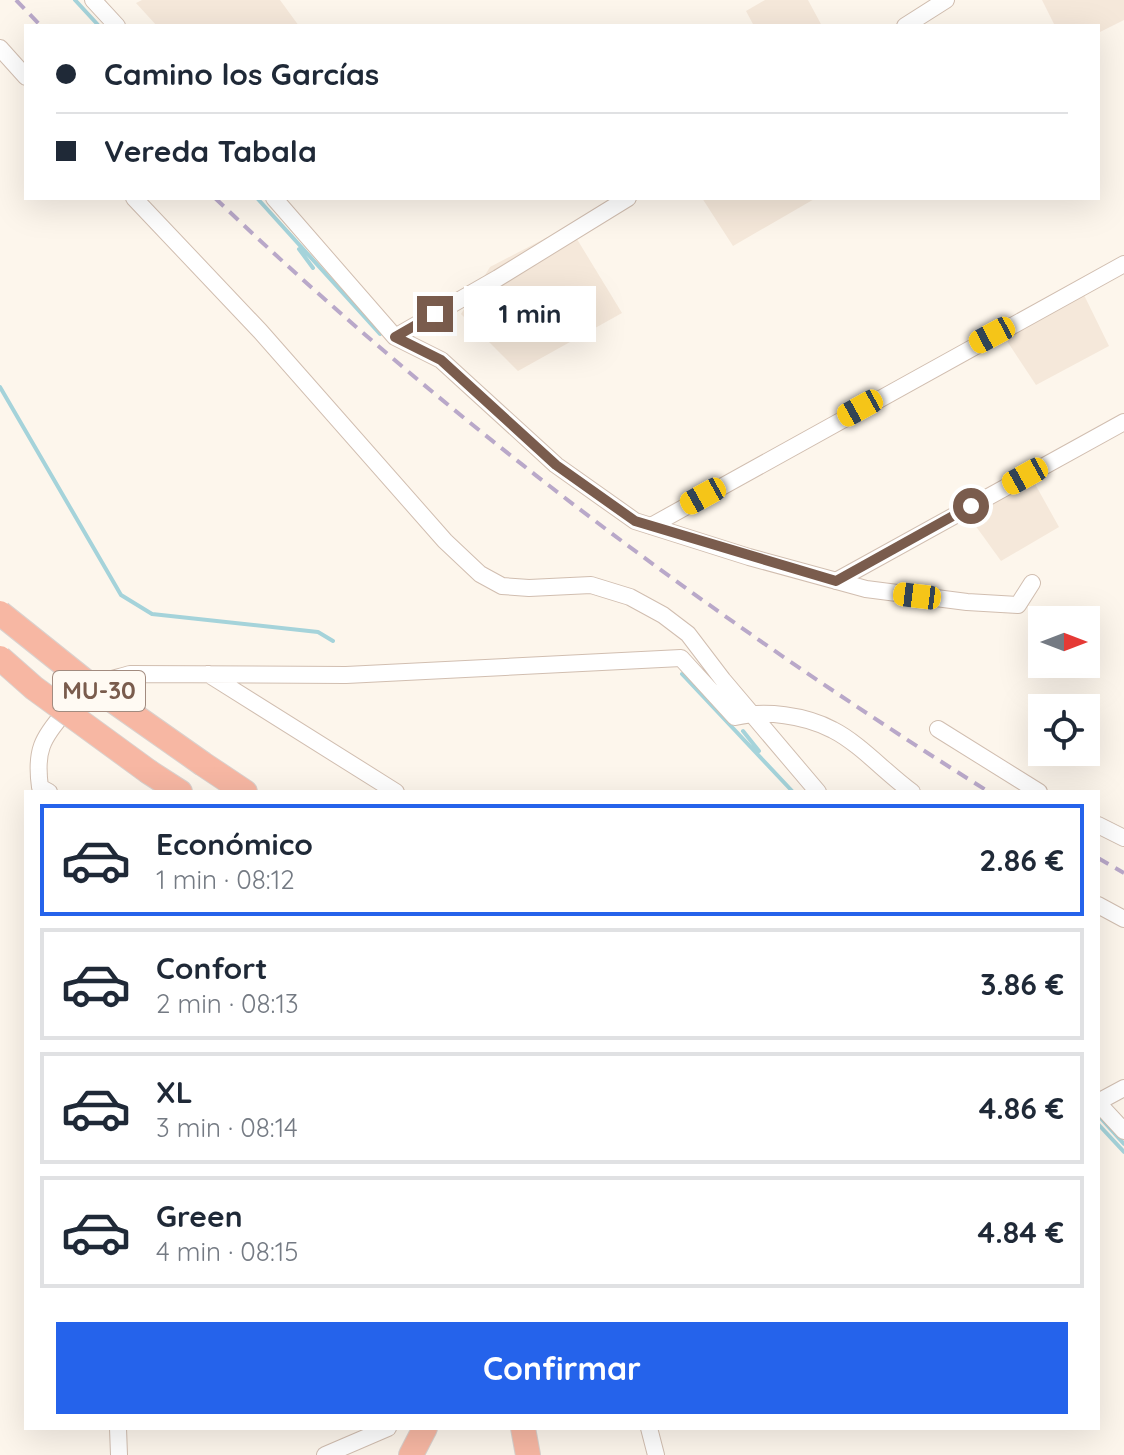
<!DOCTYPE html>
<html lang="es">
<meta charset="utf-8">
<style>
body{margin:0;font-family:Quicksand,sans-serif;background:#f2f2f3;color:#1f2937;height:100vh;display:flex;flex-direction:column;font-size:30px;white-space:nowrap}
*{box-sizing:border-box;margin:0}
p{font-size:26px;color:#747a83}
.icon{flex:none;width:44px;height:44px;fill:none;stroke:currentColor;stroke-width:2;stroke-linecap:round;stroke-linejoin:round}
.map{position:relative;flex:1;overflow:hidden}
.details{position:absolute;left:24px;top:790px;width:1076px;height:640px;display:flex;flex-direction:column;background:#fff;border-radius:0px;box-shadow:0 8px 32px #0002}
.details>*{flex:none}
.hud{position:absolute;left:24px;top:24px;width:1076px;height:176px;border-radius:0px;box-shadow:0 8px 32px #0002;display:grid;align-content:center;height:176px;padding:0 32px;background:#fff}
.needle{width:52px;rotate:90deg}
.fabs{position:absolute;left:1028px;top:606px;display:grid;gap:16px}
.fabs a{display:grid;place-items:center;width:72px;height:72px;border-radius:0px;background:#fff;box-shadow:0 8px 32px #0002;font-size:40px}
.end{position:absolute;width:36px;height:36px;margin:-18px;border:10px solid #7a5c4d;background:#fff;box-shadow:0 0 0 4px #fff}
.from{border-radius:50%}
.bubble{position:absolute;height:56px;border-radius:0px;background:#fff;box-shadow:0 8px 32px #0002;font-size:26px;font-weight:700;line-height:56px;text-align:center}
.car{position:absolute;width:24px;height:48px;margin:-24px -12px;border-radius:10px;box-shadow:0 0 6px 2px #0007;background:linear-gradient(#f5c518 24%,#345 0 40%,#f5c518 0 76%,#345 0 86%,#f5c518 0)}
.hud b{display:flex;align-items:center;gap:28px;height:76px;font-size:30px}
.hud b+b{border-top:2px solid #e0e1e3}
.hud i{width:20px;height:20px;background:#1f2937}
ul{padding:14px 0 0;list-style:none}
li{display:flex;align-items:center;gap:24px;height:112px;margin:0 16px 12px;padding:0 16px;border:4px solid #e0e1e3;border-radius:0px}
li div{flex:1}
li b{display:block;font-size:30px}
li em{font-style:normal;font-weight:700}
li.current{border-color:#2563eb}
li>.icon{width:72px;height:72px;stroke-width:1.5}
.action{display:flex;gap:16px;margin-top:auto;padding:16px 32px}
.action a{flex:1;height:92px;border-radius:0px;background:#2563eb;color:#fff;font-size:32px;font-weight:700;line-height:92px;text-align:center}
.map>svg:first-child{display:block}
.residential{fill:#f5e8da}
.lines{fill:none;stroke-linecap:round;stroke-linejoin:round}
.stream{stroke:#a5d3da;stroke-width:4}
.minor-casing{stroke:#d1beb0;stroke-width:18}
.highway-casing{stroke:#dad1cd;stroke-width:26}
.minor{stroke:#fff;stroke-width:16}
.highway{stroke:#f7b7a3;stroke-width:24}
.rail{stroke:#b9a8c9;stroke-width:4;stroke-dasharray:12 8;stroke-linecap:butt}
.highway-bridge-casing{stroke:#dad1cd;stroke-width:26;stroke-linecap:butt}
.highway-bridge{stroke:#f7b7a3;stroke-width:24}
.route{stroke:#7a5c4d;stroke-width:10}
.labels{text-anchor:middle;stroke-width:8;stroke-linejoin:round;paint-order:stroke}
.shield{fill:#fffaf3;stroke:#a28b7f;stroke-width:2}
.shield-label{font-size:24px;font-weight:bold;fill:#7a5c4d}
</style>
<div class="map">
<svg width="1124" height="1455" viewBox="0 0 1124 1455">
<rect width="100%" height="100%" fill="#fdf6ec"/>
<path class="residential" d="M 142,0 L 280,0 L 299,26 L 157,26 L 136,3 Z
M 765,0 L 808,0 L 822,26 L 754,26 L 746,11 Z
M 1042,0 L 1124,0 L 1124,20 L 1098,33 L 1098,26 L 1055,26 Z
M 702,198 L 816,198 L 733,246 Z
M 569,226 L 622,313 L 518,371 L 461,314 L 490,267 Z
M 1084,295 L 1109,346 L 1036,385 L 1005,338 Z
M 1030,475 L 1059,527 L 1001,561 L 962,507 Z"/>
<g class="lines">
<path class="stream" d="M 75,0 L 99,26
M 257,198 L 380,334
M 299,249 L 313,268
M 0,387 L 121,595 L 152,614 L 318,632 L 333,641
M 682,674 L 793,792
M 743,731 L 759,751
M 1098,1115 L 1124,1144
M 1098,1124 L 1124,1152"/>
<g class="minor-casing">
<path id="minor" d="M 93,0 L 117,26
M 905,26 L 946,0
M 0,48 L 26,77
M 134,198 L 260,331 L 445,541 L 480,574 L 502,586 L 529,588 L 591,585 L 630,597 L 663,615 L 688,634 L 723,680 L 818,792
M 274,198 L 395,337 L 441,360 L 556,465 L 635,521 L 749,557 L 866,589 L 967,602 L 1018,605 L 1032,583
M 395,337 L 498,278 L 628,198
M 651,526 L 1124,264
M 836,581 L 1124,422
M 208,674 L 396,792
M 938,729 L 1039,792
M 49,792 L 40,787 C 35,751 42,738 65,712 C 71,706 76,698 83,693 C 96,682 114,679 130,674 L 346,675 L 681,658 L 735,717 C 765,710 805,715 833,730 C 859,743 887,774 912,792
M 1098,825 L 1124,838
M 1098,905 L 1124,919
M 1098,1102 L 1124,1088
M 1098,1103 L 1124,1131
M 118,1428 L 119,1455
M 649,1428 L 656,1455
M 325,1455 L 388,1428"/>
</g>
<g class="highway-casing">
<path id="highway" d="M 203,764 L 245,792
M 149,772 L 180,792
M 523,1428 L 528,1455
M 411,1455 L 425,1428"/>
</g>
<use href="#minor" class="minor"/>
<use href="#highway" class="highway"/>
<path class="rail" d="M 16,0 L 41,26
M 215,198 C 451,424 712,618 989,792
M 1098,858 L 1124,873"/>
<g class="highway-bridge-casing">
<path id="highway-bridge" d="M 0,613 L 85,681 L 203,764
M 0,658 L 34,688 L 149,772"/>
</g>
<use href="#highway-bridge" class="highway-bridge"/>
</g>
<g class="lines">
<path class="route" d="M 435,314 L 395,337 L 441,360 L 556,465 L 635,521 L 836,581 L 971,506"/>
</g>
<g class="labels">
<rect class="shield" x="53" y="671" width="92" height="40" rx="6"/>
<g class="shield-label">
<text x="99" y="699">MU-30</text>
</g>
</g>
</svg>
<div class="fabs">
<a><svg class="needle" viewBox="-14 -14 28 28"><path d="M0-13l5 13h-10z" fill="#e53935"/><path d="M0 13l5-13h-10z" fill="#747a83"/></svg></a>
<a><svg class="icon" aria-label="locate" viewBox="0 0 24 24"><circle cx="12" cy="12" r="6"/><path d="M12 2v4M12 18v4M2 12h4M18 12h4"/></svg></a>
</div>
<i class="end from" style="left:971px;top:506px"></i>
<i class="end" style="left:435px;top:314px"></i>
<div class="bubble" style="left:464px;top:286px;width:132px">1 min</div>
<i class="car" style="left:992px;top:335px;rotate:242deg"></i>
<i class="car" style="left:860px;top:408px;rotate:241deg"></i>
<i class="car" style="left:1025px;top:476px;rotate:241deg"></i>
<i class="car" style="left:703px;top:496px;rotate:241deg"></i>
<i class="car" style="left:917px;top:596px;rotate:277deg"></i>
<div class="hud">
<b><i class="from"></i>Camino los Garcías</b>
<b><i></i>Vereda Tabala</b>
</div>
<section class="details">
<ul>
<li class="current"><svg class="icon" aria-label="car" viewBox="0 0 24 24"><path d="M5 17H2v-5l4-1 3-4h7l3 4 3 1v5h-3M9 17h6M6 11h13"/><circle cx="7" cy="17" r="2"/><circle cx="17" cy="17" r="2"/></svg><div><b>Económico</b><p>1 min · 08:12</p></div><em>2.86 €</em></li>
<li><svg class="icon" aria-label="car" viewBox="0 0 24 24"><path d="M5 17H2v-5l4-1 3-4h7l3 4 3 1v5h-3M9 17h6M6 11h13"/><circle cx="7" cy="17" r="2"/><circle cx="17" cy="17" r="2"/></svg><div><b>Confort</b><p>2 min · 08:13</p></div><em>3.86 €</em></li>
<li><svg class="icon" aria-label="car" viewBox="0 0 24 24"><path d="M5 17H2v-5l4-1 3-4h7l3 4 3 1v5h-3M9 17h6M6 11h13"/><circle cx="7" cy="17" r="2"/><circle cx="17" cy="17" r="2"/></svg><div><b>XL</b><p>3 min · 08:14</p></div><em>4.86 €</em></li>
<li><svg class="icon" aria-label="car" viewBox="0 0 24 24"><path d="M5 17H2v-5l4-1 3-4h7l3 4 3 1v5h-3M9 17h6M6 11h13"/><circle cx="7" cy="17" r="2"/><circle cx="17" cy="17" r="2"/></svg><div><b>Green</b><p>4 min · 08:15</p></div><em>4.84 €</em></li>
</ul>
<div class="action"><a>Confirmar</a></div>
</section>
</div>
